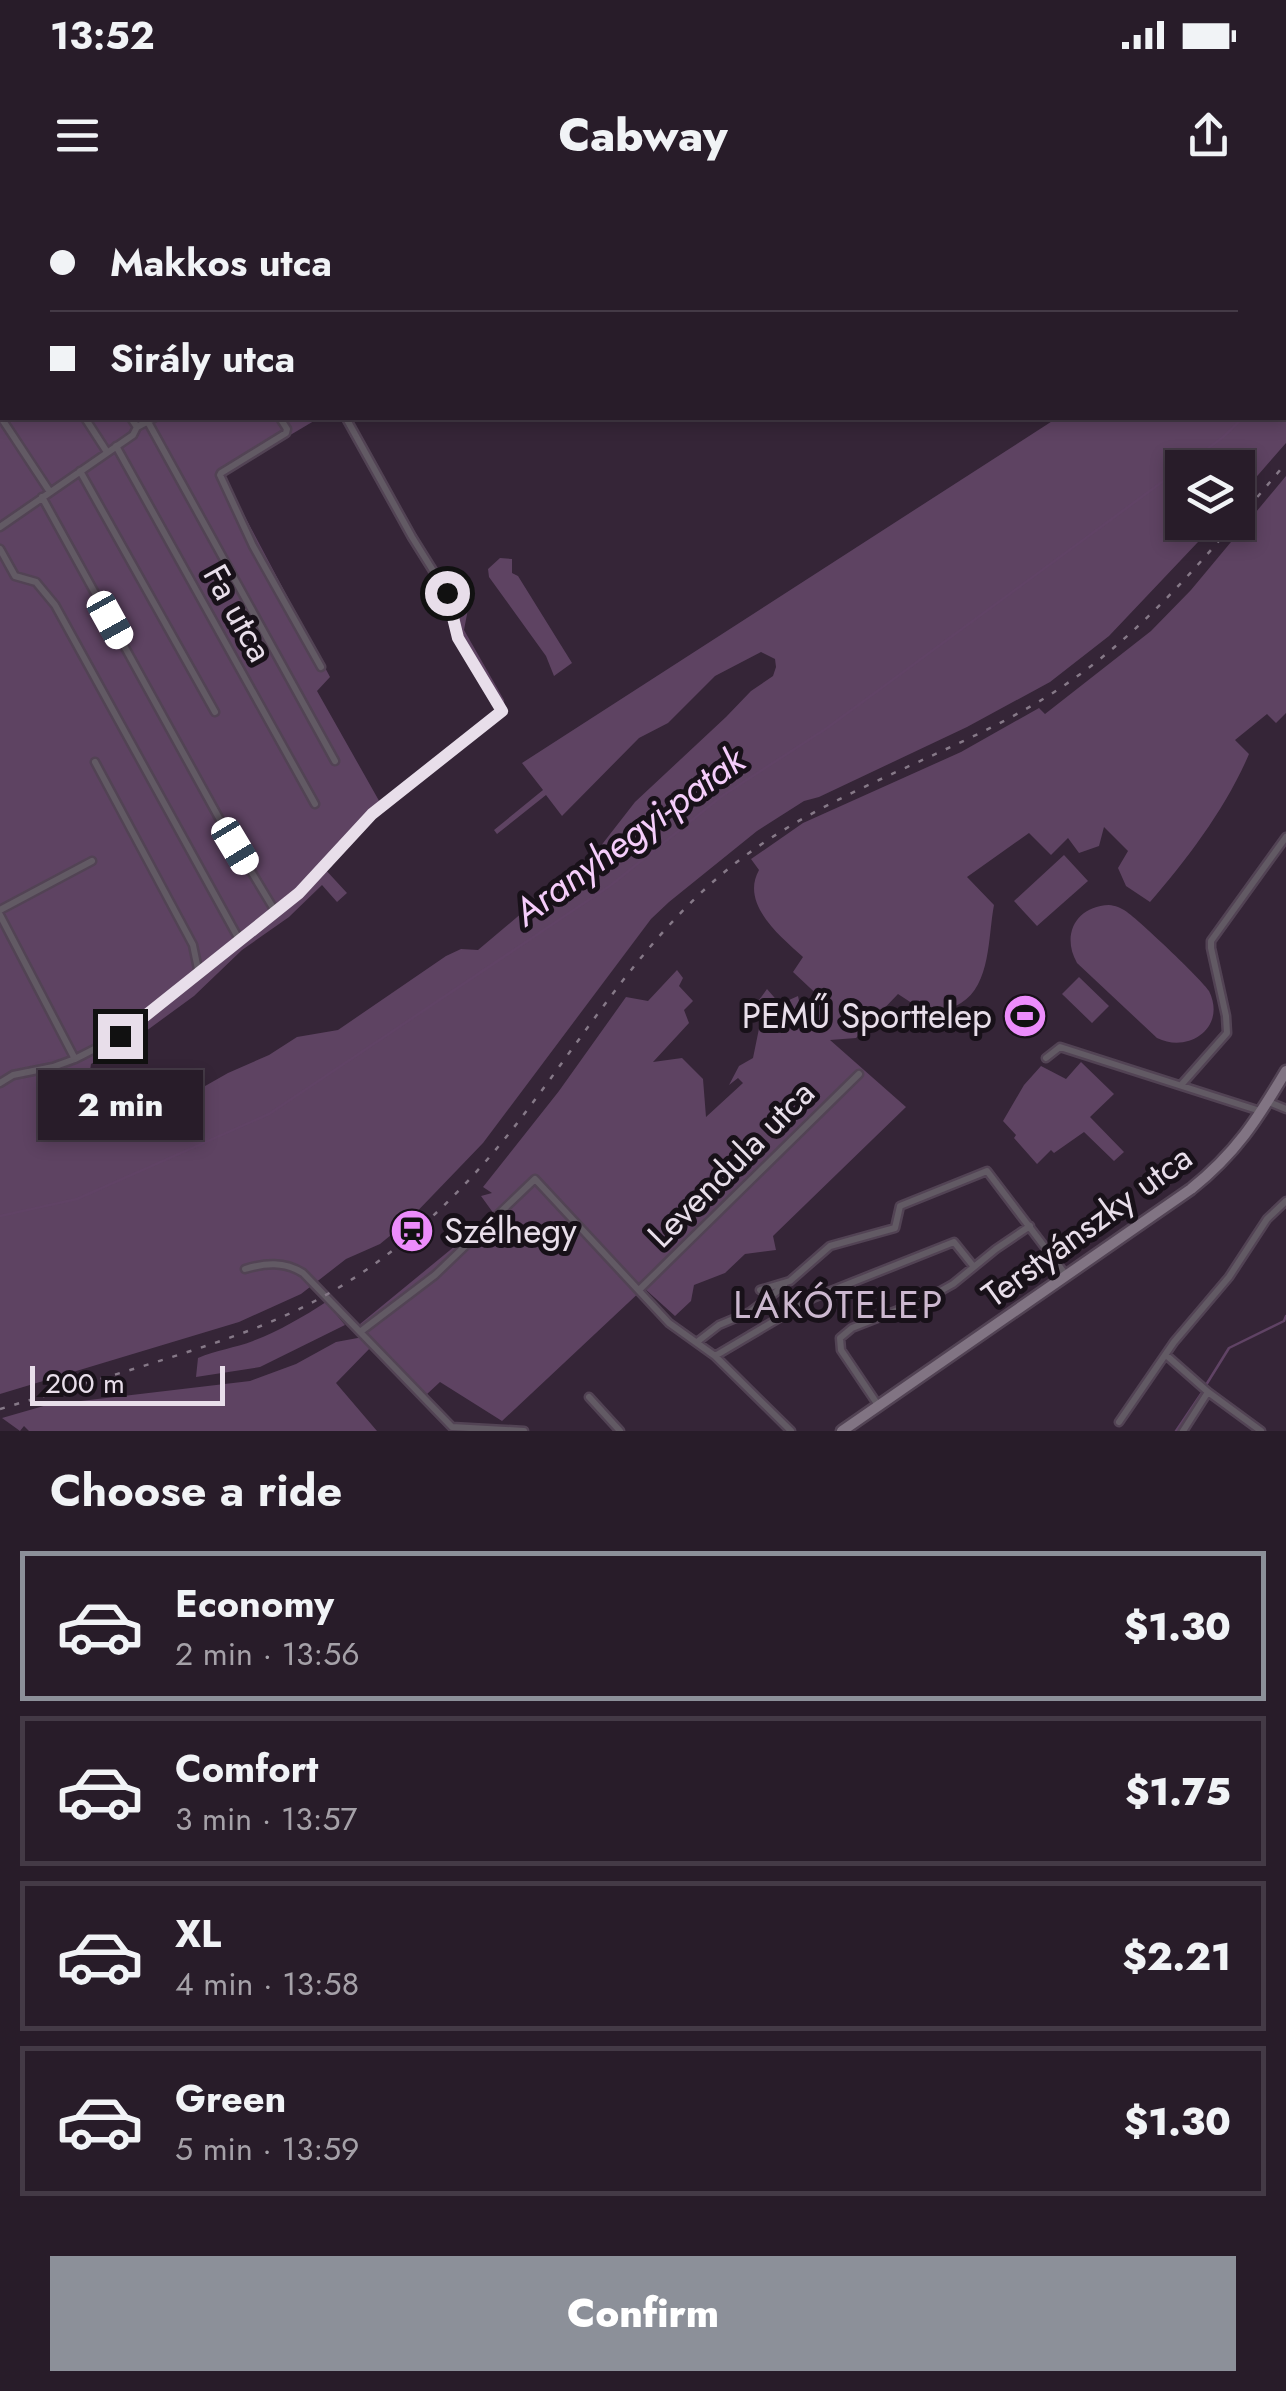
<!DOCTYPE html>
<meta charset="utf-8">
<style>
body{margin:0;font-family:Jost,sans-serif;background:#342935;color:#f1f3f6;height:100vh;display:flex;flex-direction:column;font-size:38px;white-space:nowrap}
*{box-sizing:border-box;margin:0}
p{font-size:32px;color:#a5a1a8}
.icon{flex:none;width:55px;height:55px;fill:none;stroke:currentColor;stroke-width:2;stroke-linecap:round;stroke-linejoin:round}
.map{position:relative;height:1231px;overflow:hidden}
.sheet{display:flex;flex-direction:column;background:#281c29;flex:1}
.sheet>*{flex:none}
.banner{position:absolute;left:0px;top:0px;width:1288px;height:220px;box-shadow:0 5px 15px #0003,0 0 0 2px #443a46;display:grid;align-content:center;height:220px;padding:0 50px;background:#281c29}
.fabs{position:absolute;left:1165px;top:250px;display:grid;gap:20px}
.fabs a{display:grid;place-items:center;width:90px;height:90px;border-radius:0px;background:#281c29;box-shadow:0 5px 15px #0003,0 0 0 2px #443a46;font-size:50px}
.scale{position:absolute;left:30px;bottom:25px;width:195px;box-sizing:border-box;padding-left:10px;border:5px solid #e8deea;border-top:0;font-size:28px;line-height:35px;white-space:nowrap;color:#e8deea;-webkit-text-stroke:8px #181119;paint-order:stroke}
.end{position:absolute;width:45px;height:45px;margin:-22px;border:12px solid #e8deea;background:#111;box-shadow:0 0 0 5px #111}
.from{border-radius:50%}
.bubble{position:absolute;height:70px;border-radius:0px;background:#281c29;box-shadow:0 5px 15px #0003,0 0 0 2px #443a46;font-size:32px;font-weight:800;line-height:70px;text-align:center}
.car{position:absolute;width:30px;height:60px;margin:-30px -15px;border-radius:12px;box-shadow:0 0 8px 2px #0007;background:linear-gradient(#fff 24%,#345 0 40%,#fff 0 76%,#345 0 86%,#fff 0)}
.banner b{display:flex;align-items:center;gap:35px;height:95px;font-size:38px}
.banner b+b{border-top:2px solid #443a46}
.banner i{width:25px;height:25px;background:#f1f3f6}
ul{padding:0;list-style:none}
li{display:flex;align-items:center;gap:30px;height:150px;margin:0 20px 15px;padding:0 30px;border:5px solid #443a46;border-radius:0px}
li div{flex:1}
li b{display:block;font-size:38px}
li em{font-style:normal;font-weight:800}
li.active{border-color:#8c9099}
li>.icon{width:90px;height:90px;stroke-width:1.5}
h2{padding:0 50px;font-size:45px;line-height:120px}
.action{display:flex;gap:20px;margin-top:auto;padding:20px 50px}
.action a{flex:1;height:115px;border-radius:0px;background:#8c9099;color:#fff;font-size:40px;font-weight:800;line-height:115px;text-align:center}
.status{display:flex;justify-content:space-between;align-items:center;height:70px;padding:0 50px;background:#281c29;direction:ltr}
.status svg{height:28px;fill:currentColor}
header{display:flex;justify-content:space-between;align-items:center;height:130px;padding:0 50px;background:#281c29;font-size:45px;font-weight:800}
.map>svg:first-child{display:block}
.green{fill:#5e4362}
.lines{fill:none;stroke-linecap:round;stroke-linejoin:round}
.stream{stroke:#604365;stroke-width:2.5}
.minor-casing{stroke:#524354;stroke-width:11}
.secondary-casing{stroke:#524354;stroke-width:15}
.minor{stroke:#625a64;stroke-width:6}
.secondary{stroke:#817483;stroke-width:10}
.rail{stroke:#867988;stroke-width:2.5;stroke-dasharray:5 10;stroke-linecap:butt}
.route{stroke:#e8deea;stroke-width:12}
.labels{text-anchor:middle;stroke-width:10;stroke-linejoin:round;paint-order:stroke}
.street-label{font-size:35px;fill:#e8deea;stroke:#181119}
.poi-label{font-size:35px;fill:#e8deea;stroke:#181119;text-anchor:end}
.water-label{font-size:38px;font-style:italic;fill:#f5cdfb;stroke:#181119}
.neighbourhood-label{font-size:38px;letter-spacing:2.5px;fill:#ccb8cf;stroke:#181119}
</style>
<div class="status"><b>13:52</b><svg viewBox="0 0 49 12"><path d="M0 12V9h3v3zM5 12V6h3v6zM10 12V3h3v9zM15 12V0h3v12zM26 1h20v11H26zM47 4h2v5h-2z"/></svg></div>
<header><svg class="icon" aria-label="menu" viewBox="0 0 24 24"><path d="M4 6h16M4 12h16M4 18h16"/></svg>Cabway<svg class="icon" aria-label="share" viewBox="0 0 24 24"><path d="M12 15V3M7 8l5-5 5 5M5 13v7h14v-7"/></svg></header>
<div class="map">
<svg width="1286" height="1231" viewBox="0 0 1286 1231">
<rect width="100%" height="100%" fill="#352537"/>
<path class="green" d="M 0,0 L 360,0 L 361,2 L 2,2 L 2,218 L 319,218 L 226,273 L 225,279 L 330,477 L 317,491 L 382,606 L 323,667 L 347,693 L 337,702 L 322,685 L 289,717 L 242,750 L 194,796 L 142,834 L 91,864 L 89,877 L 107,901 L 109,916 L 134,926 L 153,920 L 184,898 L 228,873 L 269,855 L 297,837 L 338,830 L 446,756 L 461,749 L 478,750 L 600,647 L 635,602 L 726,517 L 751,491 L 773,476 L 776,467 L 775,459 L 761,452 L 715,476 L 668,523 L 639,538 L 562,616 L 546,595 L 497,634 L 494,630 L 543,590 L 522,563 L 1057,218 L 1285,218 L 1285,2 L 1256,2 L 1259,0 L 1286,0 L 1286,243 L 1238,298 L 1238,268 L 1182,268 L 1182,322 L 1216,323 L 1109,436 L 1050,482 L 967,527 L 819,597 L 804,601 L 757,631 L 669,702 L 651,719 L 483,943 L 407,1022 L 380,1044 L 346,1059 L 301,1094 L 239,1122 L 0,1194 Z
M 1286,276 L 1286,513 L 1276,523 L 1267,514 L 1235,540 L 1249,554 C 1227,606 1187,660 1150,702 L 1126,686 L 1118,668 L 1128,651 L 1104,627 L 1099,646 L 1079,653 L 1068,638 L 1051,655 L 1029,633 L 967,677 L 994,705 C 988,736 991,785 961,803 C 952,809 940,811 930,815 L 898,794 L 856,838 L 830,840 L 906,907 L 773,1036 L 776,1050 L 745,1054 L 725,1073 L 694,1085 L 691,1101 L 675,1116 L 644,1088 L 502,1221 L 440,1182 L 426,1195 L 375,1143 L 360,1124 L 494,1014 L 481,996 L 492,993 L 483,987 L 559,891 L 626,797 L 648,801 L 677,770 L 683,778 L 679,786 L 693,801 L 684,810 L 689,823 L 653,862 L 682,858 L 703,879 L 706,917 L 743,883 L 738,878 L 729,885 L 739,866 L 753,858 L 763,809 L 759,800 L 767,789 L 780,804 L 798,796 L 802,815 L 825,802 L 793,772 L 803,757 C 780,736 740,704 759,670 L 751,659 L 803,623 L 961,552 L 1039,508 L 1045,514 L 1151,431 L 1191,390 Z
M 500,358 L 512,359 L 512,373 L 518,376 L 572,463 L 554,476 L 546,456 L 489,377 L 488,369 Z
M 457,407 L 468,409 L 464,430 L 504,500 L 505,509 L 502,511 L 456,424 L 455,410 Z
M 1064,655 L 1088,681 L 1037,726 L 1014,701 Z
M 1109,705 C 1116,706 1117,706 1124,710 C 1135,716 1203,781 1209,791 C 1227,827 1189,854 1157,838 L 1077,763 C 1061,735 1076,706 1109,705 Z
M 1079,777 L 1109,806 L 1092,823 L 1062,794 Z
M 1081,862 L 1114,894 L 1090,917 L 1124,952 L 1114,961 L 1084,932 L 1054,953 L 1051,950 L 1037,964 L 1014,938 L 1016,935 L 1003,921 L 1024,885 L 1041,866 L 1066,879 Z
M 326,1102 L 345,1125 L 260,1167 L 196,1177 L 198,1158 C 216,1150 235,1148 253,1141 C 279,1131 303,1117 326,1102 Z
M 363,1137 L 372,1146 L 336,1183 L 377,1231 L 29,1231 L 24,1226 L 20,1231 L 2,1218 L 47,1205 L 250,1181 L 296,1164 L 336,1142 Z"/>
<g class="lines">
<path class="stream" d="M 1285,178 L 1286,177
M 0,1016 L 77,999 L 269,914 L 611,685 L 722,596 L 827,528 L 1222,238 L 1243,218
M 1206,1185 L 1229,1148 L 1284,1121 L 1286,1116
M 1176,1231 L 1201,1194"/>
<g class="minor-casing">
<path id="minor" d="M 103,0 L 104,2
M 0,19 L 2,22
M 0,216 L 50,292
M 85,218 L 107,252
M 131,218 L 137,227
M 280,218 L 287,229 L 286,233 L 221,273 L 220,275 L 253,346 L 321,467
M 148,222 L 335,561
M 116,246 L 315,604
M 80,271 L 215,512
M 42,297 L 219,618 L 275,711
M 0,327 L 133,235 L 137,227 L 154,218
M 0,349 L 15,376 L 36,382 L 55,405 L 240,741
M 95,562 L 193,745 L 199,774
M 0,710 L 92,661
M 0,715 L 75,859
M 1046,858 L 1060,847 L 1260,911
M 0,883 L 13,875 L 53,867 L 75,859 L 120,836 L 299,693 L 372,614 L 502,511 L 458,438 L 447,393 L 412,337 L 346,218
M 1182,884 L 1227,833 L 1226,816 L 1211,748 L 1211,741 L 1286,637
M 1269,902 L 1286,909
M 245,1069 C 265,1063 284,1061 303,1073 L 452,1227 L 524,1231
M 639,1090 L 859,874
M 760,1090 L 790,1081 L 830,1046 L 895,1028 L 900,1006 L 987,971 L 1066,1075
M 360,1132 L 435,1075 L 535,979 L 669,1123 L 715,1156 L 791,1231
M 697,1142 L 719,1125 L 750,1112 L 784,1086
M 1166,1155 L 1208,1192 L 1261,1231
M 715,1156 L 813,1098 L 954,1042 L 974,1067
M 589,1197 L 620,1231
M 878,1205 L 841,1150 L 840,1138 L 852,1128 L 926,1099 L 953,1084 L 996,1049 L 1030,1026
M 1119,1222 L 1174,1142 L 1229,1077 L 1267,1019 L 1286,1001
M 1183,1231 L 1208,1192"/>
</g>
<g class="secondary-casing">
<path id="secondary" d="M 842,1231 L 1191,989 C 1236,953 1257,920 1286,871"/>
</g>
<use href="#minor" class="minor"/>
<use href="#secondary" class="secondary"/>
<path class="rail" d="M 1238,320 L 1286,263
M 0,1209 C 57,1192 115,1175 172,1157 C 225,1140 276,1123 324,1096 C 397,1056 460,995 511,931 C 586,836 649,725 749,653 C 836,590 941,558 1033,505 C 1114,458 1175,393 1235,322"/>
</g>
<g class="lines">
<path class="route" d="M 120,836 L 299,693 L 372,614 L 502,511 L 458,438 L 447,393"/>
</g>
<defs>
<g id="stadium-disc" transform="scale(2.25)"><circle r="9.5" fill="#ec8cfb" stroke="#181119"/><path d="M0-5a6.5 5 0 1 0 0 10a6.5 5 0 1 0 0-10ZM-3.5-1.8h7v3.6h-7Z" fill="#111"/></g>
<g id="station-disc" transform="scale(2.25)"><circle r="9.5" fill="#ec8cfb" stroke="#181119"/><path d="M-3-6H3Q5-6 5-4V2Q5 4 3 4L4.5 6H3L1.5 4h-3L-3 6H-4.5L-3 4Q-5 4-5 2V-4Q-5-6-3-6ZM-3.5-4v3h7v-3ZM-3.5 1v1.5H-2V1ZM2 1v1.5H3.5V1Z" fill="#111"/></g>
</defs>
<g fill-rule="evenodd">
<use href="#stadium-disc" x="1025" y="816"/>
<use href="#station-disc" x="412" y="1031"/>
</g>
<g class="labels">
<g class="street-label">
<text transform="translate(238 413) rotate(61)" y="12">Fa utca</text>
<text transform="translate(731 964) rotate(-45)" y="12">Levendula utca</text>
<text transform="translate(1087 1026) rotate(-36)" y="12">Terstyánszky utca</text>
</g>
<g class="poi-label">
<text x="992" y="828">PEMŰ Sporttelep</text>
<text x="444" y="1043" text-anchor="start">Szélhegy</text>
</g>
<g class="water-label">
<text transform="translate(629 636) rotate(-36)" y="13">Aranyhegyi-patak</text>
</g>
<g class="neighbourhood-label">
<text x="839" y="1118">LAKÓTELEP</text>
</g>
</g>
</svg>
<div class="fabs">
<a><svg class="icon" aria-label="layers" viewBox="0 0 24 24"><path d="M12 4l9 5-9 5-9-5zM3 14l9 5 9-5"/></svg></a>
</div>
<div class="scale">200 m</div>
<i class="end from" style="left:447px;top:393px"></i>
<i class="end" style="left:120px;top:836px"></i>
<div class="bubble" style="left:38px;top:870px;width:165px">2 min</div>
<i class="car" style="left:110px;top:420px;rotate:151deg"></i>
<i class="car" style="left:235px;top:646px;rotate:149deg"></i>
<div class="banner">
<b><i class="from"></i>Makkos utca</b>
<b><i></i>Sirály utca</b>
</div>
</div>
<section class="sheet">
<h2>Choose a ride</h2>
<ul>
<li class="active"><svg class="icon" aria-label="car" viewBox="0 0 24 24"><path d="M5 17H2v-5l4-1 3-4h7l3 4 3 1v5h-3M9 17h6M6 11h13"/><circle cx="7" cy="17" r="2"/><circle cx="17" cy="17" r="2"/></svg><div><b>Economy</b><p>2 min · 13:56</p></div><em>$1.30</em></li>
<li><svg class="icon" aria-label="car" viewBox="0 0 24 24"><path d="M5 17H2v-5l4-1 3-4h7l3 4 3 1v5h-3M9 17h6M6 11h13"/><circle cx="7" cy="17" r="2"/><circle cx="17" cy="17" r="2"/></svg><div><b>Comfort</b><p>3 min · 13:57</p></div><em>$1.75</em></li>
<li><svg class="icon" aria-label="car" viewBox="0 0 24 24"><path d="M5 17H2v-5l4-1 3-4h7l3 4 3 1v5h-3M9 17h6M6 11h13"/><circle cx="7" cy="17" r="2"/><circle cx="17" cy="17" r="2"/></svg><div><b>XL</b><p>4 min · 13:58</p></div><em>$2.21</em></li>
<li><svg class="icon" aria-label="car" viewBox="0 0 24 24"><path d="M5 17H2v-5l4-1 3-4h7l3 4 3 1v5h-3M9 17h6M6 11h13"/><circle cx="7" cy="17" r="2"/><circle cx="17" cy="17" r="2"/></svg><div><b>Green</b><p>5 min · 13:59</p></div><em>$1.30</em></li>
</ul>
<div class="action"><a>Confirm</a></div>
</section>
